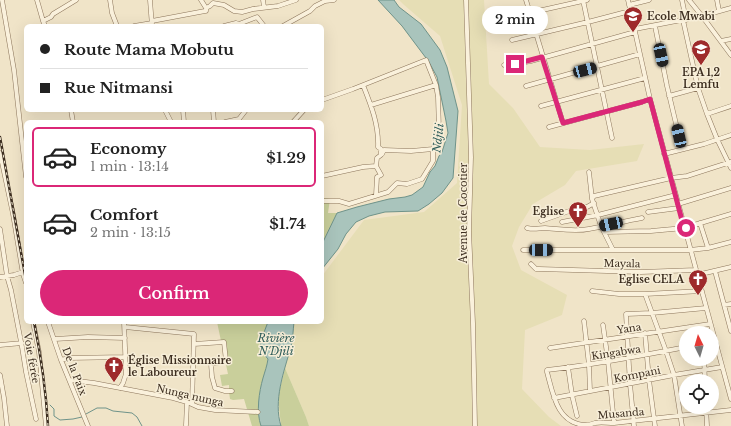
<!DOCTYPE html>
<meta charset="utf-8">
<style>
body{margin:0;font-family:"Libre Baskerville",serif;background:#f6f6f6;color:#222;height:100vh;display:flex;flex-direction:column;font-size:15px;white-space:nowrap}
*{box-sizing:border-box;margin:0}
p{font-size:13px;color:#767676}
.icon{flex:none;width:22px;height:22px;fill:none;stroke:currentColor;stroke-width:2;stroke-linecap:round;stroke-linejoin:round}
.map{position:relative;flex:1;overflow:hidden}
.drawer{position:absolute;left:24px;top:120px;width:300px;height:204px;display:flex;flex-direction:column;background:#fff;border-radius:6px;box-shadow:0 4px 16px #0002}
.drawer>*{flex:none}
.banner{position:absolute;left:24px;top:24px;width:300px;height:88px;border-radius:6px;box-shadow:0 4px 16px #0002;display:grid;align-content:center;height:88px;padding:0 16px;background:#fff}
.needle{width:26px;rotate:355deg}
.fabs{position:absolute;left:679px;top:326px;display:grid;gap:8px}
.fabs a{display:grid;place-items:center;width:40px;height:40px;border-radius:50%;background:#fff;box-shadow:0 4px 16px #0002;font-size:20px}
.end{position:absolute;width:18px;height:18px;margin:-9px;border:5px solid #db2777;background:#fff;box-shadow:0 0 0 2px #fff}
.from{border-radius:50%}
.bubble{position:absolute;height:28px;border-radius:14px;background:#fff;box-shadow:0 4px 16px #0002;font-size:13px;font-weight:600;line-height:28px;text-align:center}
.car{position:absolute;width:12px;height:24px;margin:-12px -6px;border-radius:5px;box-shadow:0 0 3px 1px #0007;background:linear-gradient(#222 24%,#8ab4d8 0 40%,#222 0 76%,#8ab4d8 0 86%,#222 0)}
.banner b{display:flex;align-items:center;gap:14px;height:38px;font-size:15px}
.banner b+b{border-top:1px solid #e0e0e0}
.banner i{width:10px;height:10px;background:#222}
ul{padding:7px 0 0;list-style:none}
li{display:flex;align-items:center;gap:12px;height:60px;margin:0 8px 6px;padding:0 8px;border:2px solid transparent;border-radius:6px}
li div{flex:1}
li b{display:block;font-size:15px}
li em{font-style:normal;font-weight:600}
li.current{border-color:#db2777}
li>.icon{width:36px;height:36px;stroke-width:1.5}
.button{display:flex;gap:8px;margin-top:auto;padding:8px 16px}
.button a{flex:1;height:46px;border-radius:24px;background:#db2777;color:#fff;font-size:16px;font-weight:600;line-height:46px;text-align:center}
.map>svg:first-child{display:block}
.farmland{fill:#e6deb5}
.green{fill:#c9cf9b}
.water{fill:#a9c4bc;stroke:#6f938a}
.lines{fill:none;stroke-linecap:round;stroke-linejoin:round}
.stream{stroke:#6f938a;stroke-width:1}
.minor-casing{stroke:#8d765c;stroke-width:5}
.minor{stroke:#faf1dc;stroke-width:4}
.rail-casing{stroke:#3d2e20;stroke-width:2.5}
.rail{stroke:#f7eed8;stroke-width:1;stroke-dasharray:3;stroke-linecap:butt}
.route{stroke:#db2777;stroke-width:5}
.labels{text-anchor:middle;stroke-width:3;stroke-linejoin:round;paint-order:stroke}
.poi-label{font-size:10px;font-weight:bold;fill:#3d2e20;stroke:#f7eed8;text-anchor:start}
.street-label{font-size:10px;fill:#3d2e20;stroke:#f7eed8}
.water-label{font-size:11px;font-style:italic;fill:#2f5d5a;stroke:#f7eed8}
</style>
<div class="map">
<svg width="731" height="426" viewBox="0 0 731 426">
<rect width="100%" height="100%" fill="#f0e4c8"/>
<path class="farmland" d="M 399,0 L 484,0 L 489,84 L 513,108 L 540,147 L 590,150 L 644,144 L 637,161 L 576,171 L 565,185 L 533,204 L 519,227 L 512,246 L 521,270 L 567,295 L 562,315 L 525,330 L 522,389 L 549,417 L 561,426 L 309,426 L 306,417 L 285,368 L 286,361 L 291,346 L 294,322 L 322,322 L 322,276 L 364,220 L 424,212 L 457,183 L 462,105 L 440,36 L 403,4 Z"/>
<path class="green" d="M 322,198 L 330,199 L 328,213 L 337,213 L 322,244 Z
M 217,322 L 268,322 L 261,340 L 260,350 L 268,359 C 267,368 264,375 262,384 C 259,397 257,413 261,426 L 252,426 L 244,399 L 233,400 L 230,399 L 229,392 L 229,385 L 222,386 L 220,375 L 228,374 Z
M 285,368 L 306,417 L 309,426 L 281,426 L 278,397 Z"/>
<path class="water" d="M 378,0 L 394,0 L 399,7 L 421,24 L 440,50 L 447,67 L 458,111 L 453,178 L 442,193 L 429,204 L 418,211 L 385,212 L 369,216 L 356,222 L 346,234 L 338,249 L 322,269 L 322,244 L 337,213 L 357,207 L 389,199 L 405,197 L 412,195 L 423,187 L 430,172 L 435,166 L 439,156 L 442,152 L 448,133 L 446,121 L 437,77 L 429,62 L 402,26 Z
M 268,322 L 294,322 C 293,330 293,339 291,347 C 284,371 273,401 281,426 L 261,426 C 256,412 259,392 263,378 C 265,371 267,366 268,359 L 260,350 L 261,340 Z"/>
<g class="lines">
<path class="stream" d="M 50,405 L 54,409 L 54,416 L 60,420 L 73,419 L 82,417
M 86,414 L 97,408 L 106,408 L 113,411 L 132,413 L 137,417 L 142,426"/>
<g class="minor-casing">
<path id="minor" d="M 2,0 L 14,70 L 26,177
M 37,0 L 43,21 L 45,26
M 110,0 L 112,13 L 117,26
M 150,0 L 152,26
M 263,0 L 264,7
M 466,0 L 471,157 L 469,231 L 473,323 L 475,426
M 526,0 L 563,123
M 583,0 L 612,138
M 628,0 L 650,99 L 731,399
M 682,0 L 686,20
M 689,0 L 702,16 L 731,55
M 717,0 L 719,11
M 629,5 L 649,0
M 206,8 L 210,6 L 213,3 L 224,5 L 234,11 L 242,12 L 253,9 L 278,6 L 296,0
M 502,20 L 529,13 L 587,0
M 683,20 L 698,88 L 707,114 L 717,139 L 731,168
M 43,21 L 51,17 L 53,14 L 76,0
M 152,21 L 205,11 L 206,11 L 206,8 L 201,0
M 134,26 L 152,23
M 224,26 L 236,23 L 239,24 L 257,17 L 264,26
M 283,26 L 310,11 L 315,6 L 325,1 L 334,0
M 655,26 L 667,86 L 682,149
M 635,29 L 702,16 L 731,8
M 512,40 L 588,22 L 630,11
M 721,41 L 731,39
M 504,65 L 515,64 L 531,61 L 635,32
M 363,85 C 371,105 379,125 378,147 L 381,149 L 381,155 L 377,158 L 376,166 L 381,175 L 377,177 L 376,195
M 526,86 L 640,54
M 669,96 L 698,88
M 322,100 L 353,89 L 426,60 L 436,85 L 438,97 L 439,130 L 433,149 L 433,161 L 422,179 L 407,184 L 397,183 L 388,192 L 349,204 L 339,201 L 322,201
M 371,105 L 436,85
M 541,106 L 645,78
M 71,110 L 73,122
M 165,110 L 171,122
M 183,110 L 184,122
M 213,110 L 214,122
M 707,114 L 731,106
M 225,122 L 239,119 L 246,110
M 293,122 L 304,110
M 549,127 L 642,102 L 650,99
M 0,153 L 13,214 L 23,274 L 26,283
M 382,154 L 384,150 L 411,151 L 433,149
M 664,154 L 704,144 L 731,135
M 589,172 L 592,199
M 322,176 L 363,167 L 376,166
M 678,204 L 731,188
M 648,212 L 679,208
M 541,221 L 572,210 L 587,207 L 594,203
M 562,222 L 598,215 L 676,195
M 700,223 L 708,248
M 527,228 C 535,230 538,228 545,228 C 560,229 575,232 589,229 C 607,226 624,221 642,218
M 0,229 L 7,276 L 11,290 L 22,347 L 26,372 L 36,419
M 605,232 L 651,231 L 684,228 L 731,214
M 523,250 L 690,250 L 708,248 L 731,242
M 613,250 L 601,226 L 592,199 L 594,196 L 671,178 L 687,176 L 731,162
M 531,264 L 536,269 L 539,269 L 641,272 L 696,270
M 715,271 L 731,331
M 697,275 L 731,267
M 0,277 L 14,275 L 23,272
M 592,291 L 619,294 L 645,294 L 702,291
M 645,294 L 666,351 L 674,375 L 682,426
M 724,305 L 731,304
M 584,321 L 589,365 L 590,391
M 33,322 L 39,352 L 46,426
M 48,322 L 61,360 L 88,426
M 603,325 L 608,361 L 614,423
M 125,327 L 194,334 L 192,404
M 645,333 L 649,380 L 655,426
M 55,339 L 88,337 L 125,338
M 194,344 L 224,342 L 226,361 L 211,364 L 212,377 L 215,388 L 225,391 L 232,391
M 0,345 L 22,343
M 686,347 C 640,356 594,365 547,370 L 547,372 C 553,394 557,424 586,425 C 589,425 592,424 595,423 C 601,422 607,423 614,423 L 731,410
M 550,348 L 710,324
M 704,359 L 705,381
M 61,360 L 69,358 L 125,357
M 568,367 L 572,395 L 577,416
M 0,375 L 4,398 L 7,426
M 70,380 L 94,383 L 173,398 L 187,402 L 198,407 L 215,410 L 258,412
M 120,388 L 123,383 L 126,374 L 124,322
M 554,398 L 674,375 L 722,367
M 706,407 L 707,426
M 186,425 L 187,402
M 634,426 L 630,384 L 626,314 L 652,313 L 706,308"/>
</g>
<use href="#minor" class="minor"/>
<g class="rail-casing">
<path id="rail" d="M 0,137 L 26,280
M 34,322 C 41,356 46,391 48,426"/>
</g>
<use href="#rail" class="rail"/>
</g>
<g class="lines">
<path class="route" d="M 515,64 L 542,57 L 563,123 L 642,102 L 650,99 L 684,228 L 686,228"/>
</g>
<defs>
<g id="school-pin" transform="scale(1)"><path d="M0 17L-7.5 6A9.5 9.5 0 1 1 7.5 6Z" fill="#9e2a2b" stroke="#f7eed8"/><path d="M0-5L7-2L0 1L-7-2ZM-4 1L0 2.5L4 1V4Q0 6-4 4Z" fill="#fff"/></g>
<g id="church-pin" transform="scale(1)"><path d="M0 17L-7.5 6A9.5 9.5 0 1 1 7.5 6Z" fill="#9e2a2b" stroke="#f7eed8"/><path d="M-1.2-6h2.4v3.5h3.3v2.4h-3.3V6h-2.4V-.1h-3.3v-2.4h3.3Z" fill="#fff"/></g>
</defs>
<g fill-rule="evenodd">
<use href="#school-pin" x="633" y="16"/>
<use href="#school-pin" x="701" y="49"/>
<use href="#church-pin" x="578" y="211"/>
<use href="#church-pin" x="698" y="279"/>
<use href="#church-pin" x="114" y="366"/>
</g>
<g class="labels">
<g class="poi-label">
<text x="647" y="20">Ecole Mwabi</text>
<text x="701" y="76" text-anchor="middle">EPA 1,2<tspan x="701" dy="12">Lemfu</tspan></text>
<text x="564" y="215" text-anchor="end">Eglise</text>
<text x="684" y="283" text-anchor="end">Eglise CELA</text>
<text x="128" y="364">Église Missionnaire<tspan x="128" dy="12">le Laboureur</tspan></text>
</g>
<g class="street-label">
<text transform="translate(463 213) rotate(-90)" y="4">Avenue de Cocotier</text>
<text transform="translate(622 263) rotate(1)" y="4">Mayala</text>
<text transform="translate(629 328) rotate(-9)" y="4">Yana</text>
<text transform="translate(616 352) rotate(-9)" y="4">Kingabwa</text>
<text transform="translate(32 358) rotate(80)" y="4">Voie férée</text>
<text transform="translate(75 371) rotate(69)" y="4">De la Paix</text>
<text transform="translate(637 374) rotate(-11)" y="4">Kompani</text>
<text transform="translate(190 395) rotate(13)" y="4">Nunga nunga</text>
<text transform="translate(621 413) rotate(-5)" y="4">Musanda</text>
</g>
<g class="water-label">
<text transform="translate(438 138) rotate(-83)" y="4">Ndjili</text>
<text x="276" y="342">Rivière<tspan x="276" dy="13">N'Djili</tspan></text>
</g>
</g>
</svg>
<div class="fabs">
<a><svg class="needle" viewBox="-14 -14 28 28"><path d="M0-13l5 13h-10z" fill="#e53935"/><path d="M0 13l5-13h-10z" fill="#767676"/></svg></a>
<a><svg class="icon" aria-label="locate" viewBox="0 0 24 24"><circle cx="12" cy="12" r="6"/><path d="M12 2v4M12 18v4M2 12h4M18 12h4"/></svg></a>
</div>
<i class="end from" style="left:686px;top:228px"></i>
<i class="end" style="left:515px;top:64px"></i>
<div class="bubble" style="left:482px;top:6px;width:66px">2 min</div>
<i class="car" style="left:661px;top:55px;rotate:168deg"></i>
<i class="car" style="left:585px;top:70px;rotate:75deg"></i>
<i class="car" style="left:679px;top:136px;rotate:347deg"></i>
<i class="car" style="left:611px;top:224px;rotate:258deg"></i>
<i class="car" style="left:541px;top:250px;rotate:90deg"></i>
<div class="banner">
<b><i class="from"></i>Route Mama Mobutu</b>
<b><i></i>Rue Nitmansi</b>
</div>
<section class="drawer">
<ul>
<li class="current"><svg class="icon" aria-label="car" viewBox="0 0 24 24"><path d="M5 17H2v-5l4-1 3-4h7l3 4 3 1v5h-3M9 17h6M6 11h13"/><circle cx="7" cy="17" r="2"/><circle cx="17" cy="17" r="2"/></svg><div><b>Economy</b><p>1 min · 13:14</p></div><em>$1.29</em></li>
<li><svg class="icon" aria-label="car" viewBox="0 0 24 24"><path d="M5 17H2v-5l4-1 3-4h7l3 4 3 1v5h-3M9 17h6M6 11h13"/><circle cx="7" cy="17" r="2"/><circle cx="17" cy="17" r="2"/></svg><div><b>Comfort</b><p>2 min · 13:15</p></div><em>$1.74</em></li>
</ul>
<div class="button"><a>Confirm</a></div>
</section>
</div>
